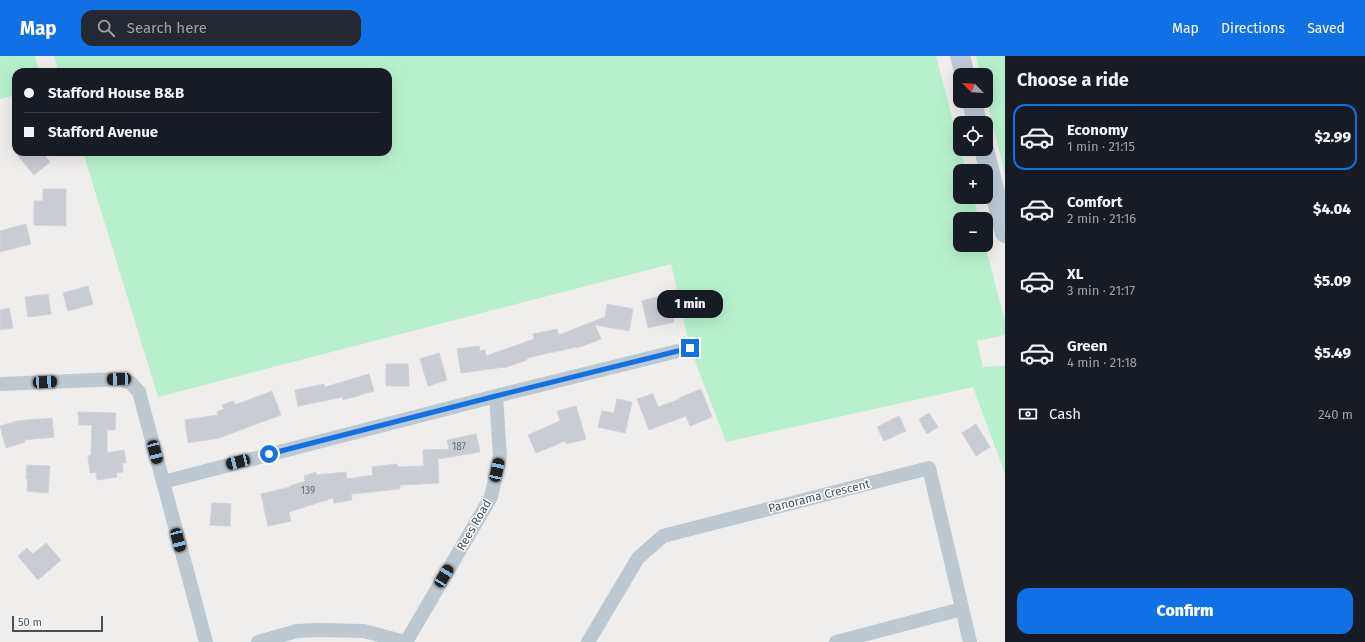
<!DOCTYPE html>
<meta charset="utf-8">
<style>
body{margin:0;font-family:"Fira Sans",sans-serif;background:#242831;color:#f1f3f6;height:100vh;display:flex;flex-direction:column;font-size:15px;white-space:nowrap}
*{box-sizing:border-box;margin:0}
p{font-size:13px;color:#9ea1a6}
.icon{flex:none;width:22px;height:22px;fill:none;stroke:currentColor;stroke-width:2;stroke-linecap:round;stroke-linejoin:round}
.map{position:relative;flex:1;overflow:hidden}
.details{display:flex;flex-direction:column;background:#171b24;width:360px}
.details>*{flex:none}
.hud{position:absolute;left:12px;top:12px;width:380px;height:88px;border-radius:12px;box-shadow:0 4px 16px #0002;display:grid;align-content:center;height:88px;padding:0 12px;background:#171b24}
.needle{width:26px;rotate:295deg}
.controls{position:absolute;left:953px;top:12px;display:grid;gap:8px}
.controls a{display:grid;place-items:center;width:40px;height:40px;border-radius:8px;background:#171b24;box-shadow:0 4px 16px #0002;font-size:20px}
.scale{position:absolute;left:12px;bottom:10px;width:91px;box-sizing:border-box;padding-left:4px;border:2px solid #45515b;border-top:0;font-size:11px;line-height:14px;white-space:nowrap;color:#45515b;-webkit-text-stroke:3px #fff;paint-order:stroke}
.end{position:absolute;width:18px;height:18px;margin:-9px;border:5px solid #1170e6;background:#fff;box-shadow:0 0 0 2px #fff}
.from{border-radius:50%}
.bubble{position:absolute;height:28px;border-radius:12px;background:#171b24;box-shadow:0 4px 16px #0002;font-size:13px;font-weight:800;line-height:28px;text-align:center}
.car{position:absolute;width:12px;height:24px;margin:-12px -6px;border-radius:5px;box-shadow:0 0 3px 1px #0007;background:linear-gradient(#222 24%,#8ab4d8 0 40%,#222 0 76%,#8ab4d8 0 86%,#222 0)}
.hud b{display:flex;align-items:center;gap:14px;height:38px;font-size:15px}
.hud b+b{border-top:1px solid #363941}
.hud i{width:10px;height:10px;background:#f1f3f6}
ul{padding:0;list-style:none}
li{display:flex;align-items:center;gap:12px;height:66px;margin:0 8px 6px;padding:0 4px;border:2px solid transparent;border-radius:12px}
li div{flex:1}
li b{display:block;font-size:15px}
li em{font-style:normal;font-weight:800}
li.on{border-color:#1170e6}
li>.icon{width:36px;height:36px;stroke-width:1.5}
h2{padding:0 12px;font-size:18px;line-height:48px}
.pay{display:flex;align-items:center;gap:10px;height:44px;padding:0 12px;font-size:15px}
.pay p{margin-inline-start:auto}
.cta{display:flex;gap:8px;margin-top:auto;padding:8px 12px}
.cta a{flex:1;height:46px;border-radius:12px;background:#1170e6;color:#fff;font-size:16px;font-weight:800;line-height:46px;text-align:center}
header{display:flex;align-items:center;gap:24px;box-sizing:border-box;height:56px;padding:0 20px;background:#1170e6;color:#fff}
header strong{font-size:19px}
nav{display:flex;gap:22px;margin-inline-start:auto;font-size:14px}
.search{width:280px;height:36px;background:#242831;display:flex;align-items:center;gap:10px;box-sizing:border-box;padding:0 14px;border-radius:12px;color:#9ea1a6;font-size:15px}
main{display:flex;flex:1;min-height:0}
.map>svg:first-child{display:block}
.green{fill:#b8f0cd}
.building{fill:#c9ccd2;stroke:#d1d3d9}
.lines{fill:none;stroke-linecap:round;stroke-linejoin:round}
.minor{stroke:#bdc8d0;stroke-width:14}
.secondary{stroke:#bcc9d5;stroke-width:20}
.route{stroke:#1170e6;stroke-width:5}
.labels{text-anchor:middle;stroke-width:3;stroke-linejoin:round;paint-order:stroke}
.number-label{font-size:10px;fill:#667079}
.street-label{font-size:12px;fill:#45515b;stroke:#fff}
</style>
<header>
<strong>Map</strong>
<div class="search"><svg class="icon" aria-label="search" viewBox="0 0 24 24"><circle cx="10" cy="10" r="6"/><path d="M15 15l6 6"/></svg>Search here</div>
<nav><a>Map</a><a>Directions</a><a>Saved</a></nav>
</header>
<main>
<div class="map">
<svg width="1005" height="586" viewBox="0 0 1005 586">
<rect width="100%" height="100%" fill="#f0eded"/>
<path class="green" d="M 0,0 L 35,0 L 39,16 L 16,16 L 16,39 L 0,43 Z
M 54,0 L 936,0 L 966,115 L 960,115 L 960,141 L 973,141 L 979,163 L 960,163 L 960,189 L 985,189 L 1005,265 L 1005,279 L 977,285 L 983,311 L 1005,310 L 1005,418 L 973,331 L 726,386 L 690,292 L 671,208 L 158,341 L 83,96 L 388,96 L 388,16 L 59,16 Z
M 976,0 L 1005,0 L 1005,119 L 986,41 L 986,19 L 980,19 Z"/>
<path class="building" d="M 15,96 L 42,96 L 50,106 L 34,119 Z
M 43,133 L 66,133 L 66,170 L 34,169 L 34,145 L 43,145 Z
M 26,168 L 31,188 L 0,196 L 0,175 Z
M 88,230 L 93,248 L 68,255 L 63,237 Z
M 48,238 L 51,258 L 28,261 L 25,241 Z
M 668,238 L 674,266 L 648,272 L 642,245 Z
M 607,248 L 633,253 L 629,275 L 595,269 L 601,283 L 577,292 L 576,291 L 527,302 L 527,304 L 504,312 L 504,311 L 461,317 L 457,293 L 479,290 L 480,295 L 485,294 L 486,300 L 534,283 L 533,278 L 557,273 L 559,279 L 605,261 Z
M 9,252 L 13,272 L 0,274 L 0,254 Z
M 439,297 L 447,324 L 428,330 L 420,303 Z
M 386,308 L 408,308 L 409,330 L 386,330 Z
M 369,318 L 374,335 L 343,344 L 343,341 L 298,350 L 295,334 L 324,328 L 325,331 Z
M 701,333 L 712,361 L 690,370 L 686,360 L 649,374 L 637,343 L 653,338 L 658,351 L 680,343 L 679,342 Z
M 272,335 L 281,359 L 219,382 L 188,387 L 185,364 L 218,359 L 217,356 L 224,353 L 222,349 L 233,345 L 235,349 Z
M 617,343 L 632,346 L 625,377 L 598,371 L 602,355 L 614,357 Z
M 576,350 L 586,383 L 566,388 L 565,385 L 536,397 L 528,379 L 560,365 L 557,355 Z
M 78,356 L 116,357 L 115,374 L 107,374 L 107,397 L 124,394 L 126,407 L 122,407 L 123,416 L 116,417 L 117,421 L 97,424 L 96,416 L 90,417 L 88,400 L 91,399 L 92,369 L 79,369 Z
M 929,357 L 938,371 L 927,378 L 919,363 Z
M 899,360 L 906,375 L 884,385 L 877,371 Z
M 52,362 L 54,381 L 24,384 L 25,386 L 6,392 L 0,370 L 17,365 Z
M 976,368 L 990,391 L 976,400 L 962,377 Z
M 476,378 L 480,396 L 438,403 L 439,427 L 400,429 L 400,433 L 351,438 L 352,444 L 334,447 L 333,442 L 289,456 L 291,465 L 268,470 L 261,438 L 290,431 L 290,430 L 305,425 L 304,420 L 316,416 L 316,419 L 346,416 L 347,423 L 373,419 L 372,411 L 397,408 L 398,411 L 424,410 L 423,394 L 449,393 L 447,384 Z
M 27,409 L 50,410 L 48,437 L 27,435 L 28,423 L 26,423 Z
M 212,447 L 231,448 L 230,470 L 210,469 Z
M 46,487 L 61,504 L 38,524 L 18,500 L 27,492 L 33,498 Z"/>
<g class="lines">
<path class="minor" d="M 0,328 L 119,323 L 131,327 L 139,336 L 206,586
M 163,426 L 496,340 L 690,292
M 258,586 L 297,575 L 318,574 L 364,575 L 405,586
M 406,586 L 491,441 L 500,400 L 496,340
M 588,586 L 638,502 L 663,480 L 929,412 L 970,586
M 836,586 L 962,553"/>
<path class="secondary" d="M 960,0 L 965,19
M 972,45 L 977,67
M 984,93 L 1005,177"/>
</g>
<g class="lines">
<path class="route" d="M 269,398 L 496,340 L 690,292"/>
</g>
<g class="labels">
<g class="number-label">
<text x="459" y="394">187</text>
<text x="308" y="438">139</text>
</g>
<g class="street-label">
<text transform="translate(819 440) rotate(-14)" y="4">Panorama Crescent</text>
<text transform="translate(474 469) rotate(-60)" y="4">Rees Road</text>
</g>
</g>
</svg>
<div class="controls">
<a><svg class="needle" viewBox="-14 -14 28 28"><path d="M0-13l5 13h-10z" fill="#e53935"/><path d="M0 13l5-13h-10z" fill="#9ea1a6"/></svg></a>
<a><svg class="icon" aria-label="locate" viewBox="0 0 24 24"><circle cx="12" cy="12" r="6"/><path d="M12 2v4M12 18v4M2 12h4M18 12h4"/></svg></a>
<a>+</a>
<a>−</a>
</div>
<div class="scale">50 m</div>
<i class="end from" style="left:269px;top:398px"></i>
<i class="end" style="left:690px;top:292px"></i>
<div class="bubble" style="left:657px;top:234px;width:66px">1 min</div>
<i class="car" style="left:119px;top:323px;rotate:268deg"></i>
<i class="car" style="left:45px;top:326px;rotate:87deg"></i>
<i class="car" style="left:155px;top:396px;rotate:165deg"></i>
<i class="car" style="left:238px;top:406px;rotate:256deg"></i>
<i class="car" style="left:497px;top:414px;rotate:12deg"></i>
<i class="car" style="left:178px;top:484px;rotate:165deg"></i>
<i class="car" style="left:444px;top:520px;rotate:31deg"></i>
<div class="hud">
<b><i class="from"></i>Stafford House B&amp;B</b>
<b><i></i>Stafford Avenue</b>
</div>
</div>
<section class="details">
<h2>Choose a ride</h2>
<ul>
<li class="on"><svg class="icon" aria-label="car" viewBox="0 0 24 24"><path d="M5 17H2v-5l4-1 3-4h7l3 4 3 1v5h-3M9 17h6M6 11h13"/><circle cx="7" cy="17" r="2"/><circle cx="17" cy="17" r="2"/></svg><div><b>Economy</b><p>1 min · 21:15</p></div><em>$2.99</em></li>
<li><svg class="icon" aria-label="car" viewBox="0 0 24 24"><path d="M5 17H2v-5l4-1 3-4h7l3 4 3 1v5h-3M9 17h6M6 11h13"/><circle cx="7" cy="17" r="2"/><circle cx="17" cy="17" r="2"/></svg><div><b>Comfort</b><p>2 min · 21:16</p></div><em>$4.04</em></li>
<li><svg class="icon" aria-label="car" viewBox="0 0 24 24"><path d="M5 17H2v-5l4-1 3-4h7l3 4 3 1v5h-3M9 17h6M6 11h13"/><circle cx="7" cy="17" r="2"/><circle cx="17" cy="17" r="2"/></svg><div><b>XL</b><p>3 min · 21:17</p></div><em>$5.09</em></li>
<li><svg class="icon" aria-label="car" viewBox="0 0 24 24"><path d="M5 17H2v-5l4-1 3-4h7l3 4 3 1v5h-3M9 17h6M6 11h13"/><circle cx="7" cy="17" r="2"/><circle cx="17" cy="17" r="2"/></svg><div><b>Green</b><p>4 min · 21:18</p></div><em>$5.49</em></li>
</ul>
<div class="pay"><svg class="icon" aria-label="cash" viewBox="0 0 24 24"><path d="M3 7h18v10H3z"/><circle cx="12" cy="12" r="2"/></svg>Cash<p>240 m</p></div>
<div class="cta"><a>Confirm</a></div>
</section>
</main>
